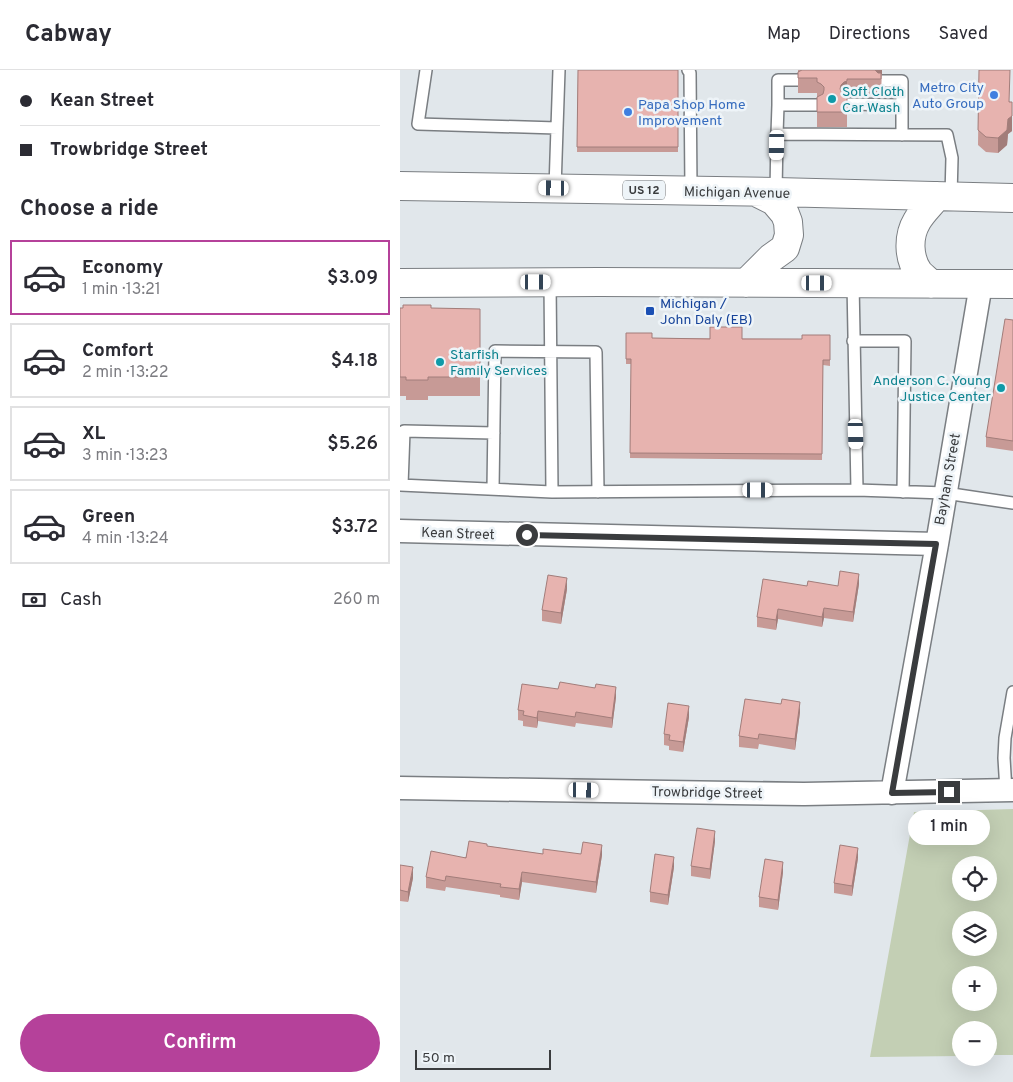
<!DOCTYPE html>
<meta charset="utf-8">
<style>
body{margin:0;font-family:Overpass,sans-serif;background:#f2f2f3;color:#2b2b33;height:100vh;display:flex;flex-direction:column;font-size:19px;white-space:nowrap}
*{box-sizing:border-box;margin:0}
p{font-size:16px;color:#7c7c81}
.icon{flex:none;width:28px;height:28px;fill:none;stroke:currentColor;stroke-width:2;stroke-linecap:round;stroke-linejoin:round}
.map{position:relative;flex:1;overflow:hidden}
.drawer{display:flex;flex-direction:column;background:#fff;width:400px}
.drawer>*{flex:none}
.hud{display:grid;align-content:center;height:110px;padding:0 20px;background:#fff}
.buttons{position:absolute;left:552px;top:786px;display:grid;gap:10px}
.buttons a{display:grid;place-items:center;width:45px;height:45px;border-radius:50%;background:#fff;box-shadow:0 5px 20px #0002;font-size:25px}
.scale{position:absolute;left:15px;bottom:12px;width:136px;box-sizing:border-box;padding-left:5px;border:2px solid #3a3c3e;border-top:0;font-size:14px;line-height:18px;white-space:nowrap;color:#3a3c3e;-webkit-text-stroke:4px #eef4f8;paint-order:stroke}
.end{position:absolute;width:22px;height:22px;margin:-11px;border:6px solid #3a3c3e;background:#fff;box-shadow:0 0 0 2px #fff}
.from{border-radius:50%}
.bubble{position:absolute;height:35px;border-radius:18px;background:#fff;box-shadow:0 5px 20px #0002;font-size:16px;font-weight:600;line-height:35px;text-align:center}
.car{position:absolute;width:15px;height:30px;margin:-15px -8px;border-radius:6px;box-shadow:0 0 4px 1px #0007;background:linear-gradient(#fff 24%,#345 0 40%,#fff 0 76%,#345 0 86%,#fff 0)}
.hud b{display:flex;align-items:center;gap:18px;height:48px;font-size:19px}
.hud b+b{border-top:1px solid #e1e1e2}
.hud i{width:12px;height:12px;background:#2b2b33}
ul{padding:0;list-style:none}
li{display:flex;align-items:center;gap:15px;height:75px;margin:0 10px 8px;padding:0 10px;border:2px solid #e1e1e2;border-radius:0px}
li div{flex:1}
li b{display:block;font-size:19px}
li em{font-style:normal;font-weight:600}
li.active{border-color:#b5419a}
li>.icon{width:45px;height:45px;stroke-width:1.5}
h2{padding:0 20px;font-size:22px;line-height:60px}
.pay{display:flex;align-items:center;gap:12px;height:55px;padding:0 20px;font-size:19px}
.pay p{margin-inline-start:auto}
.button{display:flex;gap:10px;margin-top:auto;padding:10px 20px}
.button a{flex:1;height:58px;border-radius:30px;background:#b5419a;color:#fff;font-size:20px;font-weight:600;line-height:58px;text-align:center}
header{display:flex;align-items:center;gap:30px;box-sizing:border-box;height:70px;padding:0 25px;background:#fff;border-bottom:1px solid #e1e1e2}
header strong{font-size:24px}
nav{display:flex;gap:28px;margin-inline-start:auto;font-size:18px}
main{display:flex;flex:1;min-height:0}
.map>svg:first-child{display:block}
.green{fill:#c3cfb4;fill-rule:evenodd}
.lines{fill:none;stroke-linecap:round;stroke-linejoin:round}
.lane-casing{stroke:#7a7e82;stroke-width:14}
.street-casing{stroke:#7a7e82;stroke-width:25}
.primary-casing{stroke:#7a7e82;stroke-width:30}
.lane{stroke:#fff;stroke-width:11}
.street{stroke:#fff;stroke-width:22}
.primary{stroke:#fff;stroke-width:28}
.wall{fill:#c79a96}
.shaded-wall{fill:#a27d7a}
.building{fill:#e7b3af;stroke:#a27d7a}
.route{stroke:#3a3c3e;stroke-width:6}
.shop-dot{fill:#3f7fe0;stroke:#eef4f8;stroke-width:2}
.culture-dot{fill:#0f9aa8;stroke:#eef4f8;stroke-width:2}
.transit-dot{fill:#1a4fb4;stroke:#eef4f8;stroke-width:2}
.labels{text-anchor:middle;stroke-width:5;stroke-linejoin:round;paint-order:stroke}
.shield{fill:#eef4f8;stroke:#707376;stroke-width:1}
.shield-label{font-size:12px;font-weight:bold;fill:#3a3c3e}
.shop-label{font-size:14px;fill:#366cbe;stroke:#eef4f8;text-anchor:end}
.culture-label{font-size:14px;fill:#0d838f;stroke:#eef4f8;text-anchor:start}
.street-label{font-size:14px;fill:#3a3c3e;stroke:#eef4f8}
.transit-label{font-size:14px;fill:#164399;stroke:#eef4f8;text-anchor:start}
</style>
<header>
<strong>Cabway</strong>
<nav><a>Map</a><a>Directions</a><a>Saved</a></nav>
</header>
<main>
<section class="drawer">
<div class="hud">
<b><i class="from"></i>Kean Street</b>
<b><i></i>Trowbridge Street</b>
</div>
<h2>Choose a ride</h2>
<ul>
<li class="active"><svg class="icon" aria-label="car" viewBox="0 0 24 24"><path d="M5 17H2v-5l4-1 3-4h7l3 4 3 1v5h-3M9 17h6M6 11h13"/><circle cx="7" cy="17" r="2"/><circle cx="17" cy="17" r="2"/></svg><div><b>Economy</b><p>1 min · 13:21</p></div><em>$3.09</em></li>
<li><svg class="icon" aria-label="car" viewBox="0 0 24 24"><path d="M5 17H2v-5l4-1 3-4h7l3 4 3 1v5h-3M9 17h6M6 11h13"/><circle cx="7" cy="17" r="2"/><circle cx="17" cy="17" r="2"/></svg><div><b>Comfort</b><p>2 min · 13:22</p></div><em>$4.18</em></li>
<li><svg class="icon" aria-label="car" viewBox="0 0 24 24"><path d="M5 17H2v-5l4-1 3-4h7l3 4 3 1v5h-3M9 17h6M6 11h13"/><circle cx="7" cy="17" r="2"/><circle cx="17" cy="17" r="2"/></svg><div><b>XL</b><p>3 min · 13:23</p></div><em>$5.26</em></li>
<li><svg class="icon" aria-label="car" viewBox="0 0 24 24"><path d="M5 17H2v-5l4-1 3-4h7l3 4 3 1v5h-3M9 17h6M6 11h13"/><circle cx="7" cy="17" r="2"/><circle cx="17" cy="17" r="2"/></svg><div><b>Green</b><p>4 min · 13:24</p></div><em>$3.72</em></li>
</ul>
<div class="pay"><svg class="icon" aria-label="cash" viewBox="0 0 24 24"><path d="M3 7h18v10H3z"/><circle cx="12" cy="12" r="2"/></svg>Cash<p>260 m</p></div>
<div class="button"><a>Confirm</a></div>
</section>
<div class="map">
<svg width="613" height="1012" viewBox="0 0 613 1012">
<rect width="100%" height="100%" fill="#e1e7eb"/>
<path class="green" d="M 613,739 L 613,985 L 589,985 L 589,960 L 561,960 L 561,986 L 470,987 L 514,742 ZM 561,795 L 589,795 L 589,822 L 561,822 ZM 561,850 L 589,850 L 589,878 L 561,878 ZM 561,905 L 589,905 L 589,932 L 561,932 Z"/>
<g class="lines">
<g class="lane-casing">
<path id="lane" d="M 26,0 L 18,54 L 157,58 L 159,0
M 288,0 L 290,3 L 291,120
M 481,11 L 502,11 L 502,35
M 447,34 L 502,35 L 502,65
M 378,35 L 378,10 L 398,10
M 377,64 L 378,35 L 417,35
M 155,118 L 157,58
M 376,122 L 377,64 L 547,65 L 552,88 L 551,126
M 150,212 L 152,422 L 457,420 L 453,213
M 453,271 L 505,271 L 503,422
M 0,415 L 152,422
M 2,415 L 4,361 L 94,363
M 93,419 L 95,281 L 196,282 L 198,422
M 457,420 L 545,423 L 613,433
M 606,721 L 604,688 L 605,668 L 613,622"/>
</g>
<g class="street-casing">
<path id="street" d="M 0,461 L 537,474
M 0,718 L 404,724 L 613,720
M 492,723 L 537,474 L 581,214"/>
</g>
<g class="primary-casing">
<path id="primary" d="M 0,116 L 376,122 L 613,128
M 0,213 L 200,212 L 613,214
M 346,213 L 371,188 L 385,178 L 389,165 L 388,152 L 385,144 L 374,131 L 356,122
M 531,214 C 527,210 523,207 519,203 C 508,188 508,166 517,151 C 522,142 531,134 537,126"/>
</g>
<use href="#lane" class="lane"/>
<use href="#street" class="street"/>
<use href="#primary" class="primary"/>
</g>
<path class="wall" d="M 178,0 L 278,0 L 278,82 L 177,82 Z
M 398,0 L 482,0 L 481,24 L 447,24 L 447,57 L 417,57 L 417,23 L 398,23 Z
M 579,0 L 610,32 L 612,61 L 608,64 L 607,75 L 598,83 L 586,82 L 578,75 Z
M 0,238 L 80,239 L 80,326 L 28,326 L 28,330 L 6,330 L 6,326 L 0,326 Z
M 613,250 L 613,381 L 586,377 L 586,367 Z
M 226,263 L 252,268 L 402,269 L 430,265 L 430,296 L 423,295 L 422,390 L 230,388 L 231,294 L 226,294 Z
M 459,514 L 453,552 L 424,548 L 422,557 L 378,549 L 376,560 L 357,557 L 357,547 L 407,516 L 438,516 Z
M 167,519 L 161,554 L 142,551 L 142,540 Z
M 216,627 L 212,658 L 176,653 L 175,657 L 138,651 L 137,658 L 123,656 L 123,651 L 118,650 L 118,640 Z
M 400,642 L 395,680 L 359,674 L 358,679 L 339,677 L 339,666 Z
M 289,647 L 283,682 L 269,680 L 269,676 L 264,675 L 264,664 Z
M 315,771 L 310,809 L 291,806 L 291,796 Z
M 87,776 L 143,784 L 181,784 L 202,785 L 196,823 L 122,812 L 119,830 L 100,827 L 100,825 L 46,817 L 45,821 L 26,818 L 26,807 Z
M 458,788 L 452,826 L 434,823 L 434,813 Z
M 0,795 L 13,808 L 8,832 L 0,831 Z
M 274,797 L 268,835 L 250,832 L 250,822 Z
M 383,802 L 378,840 L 359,837 L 359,827 Z"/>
<path class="shaded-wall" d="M 474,0 L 482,0 L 482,4 L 477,5 Z
M 447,11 L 447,26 L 444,27 L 440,19 L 441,15 L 444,12 Z
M 612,32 L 612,61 L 608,64 L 607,75 L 598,83 L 598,68 Z
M 459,504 L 459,514 L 453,552 L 453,542 Z
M 167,508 L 167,519 L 161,554 L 161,543 Z
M 424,538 L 424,548 L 422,557 L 422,547 Z
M 378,539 L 378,549 L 376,560 L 376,550 Z
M 216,617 L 216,627 L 212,658 L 212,648 Z
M 400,632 L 400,642 L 395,680 L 395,669 Z
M 289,636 L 289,647 L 283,682 L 283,672 Z
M 138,641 L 138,651 L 137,658 L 137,648 Z
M 315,761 L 315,771 L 310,809 L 310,799 Z
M 202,775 L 202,785 L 196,823 L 196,812 Z
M 458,778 L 458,788 L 452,826 L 452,816 Z
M 274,787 L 274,797 L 268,835 L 268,825 Z
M 383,792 L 383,802 L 378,840 L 378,830 Z
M 13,797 L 13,808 L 8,832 L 8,822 Z
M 122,802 L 122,812 L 119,830 L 119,819 Z"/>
<path class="building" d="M 178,0 L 278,0 L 278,77 L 177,77 Z
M 402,0 L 475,0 L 478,3 L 481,3 L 481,9 L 447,9 L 447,11 L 444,12 L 441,15 L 440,19 L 443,25 L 447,26 L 447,42 L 417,42 L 417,27 L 423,24 L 424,20 L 424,17 L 421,14 L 417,12 L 417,8 L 398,8 L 398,2 Z
M 579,0 L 610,0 L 609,32 L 612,32 L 612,46 L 608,49 L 607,60 L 598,68 L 586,67 L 578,60 Z
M 3,235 L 31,235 L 31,238 L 80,239 L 80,307 L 28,307 L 28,310 L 6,310 L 6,307 L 0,307 L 0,238 L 3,238 Z
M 605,249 L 613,250 L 613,371 L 586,367 Z
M 310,257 L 342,257 L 342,269 L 402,269 L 402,265 L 430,265 L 430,290 L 423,290 L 422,384 L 230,383 L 231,289 L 226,289 L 226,263 L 252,263 L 252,268 L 310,269 Z
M 440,501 L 459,504 L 453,542 L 424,538 L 422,547 L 378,539 L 376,550 L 357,547 L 363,509 L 407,516 L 408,511 L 438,516 Z
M 148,505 L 167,508 L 161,543 L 142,540 Z
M 160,612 L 195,618 L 196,614 L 216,617 L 212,648 L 176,642 L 175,647 L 138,641 L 137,648 L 123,645 L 124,641 L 118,640 L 122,614 L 158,619 Z
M 345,629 L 381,634 L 382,629 L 400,632 L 395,669 L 359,664 L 358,669 L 339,666 Z
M 268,633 L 289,636 L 283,672 L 269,670 L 270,665 L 264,664 Z
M 297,758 L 315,761 L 310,799 L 291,796 Z
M 69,771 L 87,774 L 87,776 L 143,784 L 143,779 L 181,784 L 183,772 L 202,775 L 196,812 L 122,802 L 119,819 L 100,817 L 101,814 L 46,806 L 45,811 L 26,807 L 31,781 L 66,788 Z
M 440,775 L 458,778 L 452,816 L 434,813 Z
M 255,784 L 274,787 L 268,825 L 250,822 Z
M 365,789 L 383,792 L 378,830 L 359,827 Z
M 0,795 L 13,797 L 8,822 L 0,820 Z"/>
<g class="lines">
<path class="route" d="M 127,465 L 536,474 L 492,723 L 549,722"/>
</g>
<g class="shop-dot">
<circle cx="594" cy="25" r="5"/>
<circle cx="228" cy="42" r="5"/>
</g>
<g class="culture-dot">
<circle cx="432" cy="29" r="5"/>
<circle cx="40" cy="292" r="5"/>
<circle cx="601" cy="318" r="5"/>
</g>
<rect class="transit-dot" x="245" y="236" width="10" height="10" rx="2.5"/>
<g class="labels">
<rect class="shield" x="223" y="110.5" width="42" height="19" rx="4"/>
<g class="shield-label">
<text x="244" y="124">US 12</text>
</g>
<g class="shop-label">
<text x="584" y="22">Metro City<tspan x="584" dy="16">Auto Group</tspan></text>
<text x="238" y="39" text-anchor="start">Papa Shop Home<tspan x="238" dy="16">Improvement</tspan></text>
</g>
<g class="culture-label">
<text x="442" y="26">Soft Cloth<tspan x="442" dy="16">Car Wash</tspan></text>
<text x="50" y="289">Starfish<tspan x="50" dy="16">Family Services</tspan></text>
<text x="591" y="315" text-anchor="end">Anderson C. Young<tspan x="591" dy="16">Justice Center</tspan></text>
</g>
<g class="street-label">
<text transform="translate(337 122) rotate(1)" y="5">Michigan Avenue</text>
<text transform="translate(547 409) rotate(-80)" y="5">Bayham Street</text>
<text transform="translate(58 463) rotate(2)" y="5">Kean Street</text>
<text transform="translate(307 722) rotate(1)" y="5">Trowbridge Street</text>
</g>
<g class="transit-label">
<text x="260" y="238">Michigan /<tspan x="260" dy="16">John Daly (EB)</tspan></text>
</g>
</g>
</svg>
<div class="buttons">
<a><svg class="icon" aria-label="locate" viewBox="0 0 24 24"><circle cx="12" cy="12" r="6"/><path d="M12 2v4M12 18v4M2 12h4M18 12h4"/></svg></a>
<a><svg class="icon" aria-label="layers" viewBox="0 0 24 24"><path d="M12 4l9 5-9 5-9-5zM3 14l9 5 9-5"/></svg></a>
<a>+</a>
<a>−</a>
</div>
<div class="scale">50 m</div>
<i class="end from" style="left:127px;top:465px"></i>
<i class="end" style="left:549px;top:722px"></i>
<div class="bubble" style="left:508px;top:740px;width:82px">1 min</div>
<i class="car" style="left:377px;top:75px;rotate:181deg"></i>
<i class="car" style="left:154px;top:118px;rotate:271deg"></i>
<i class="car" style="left:136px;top:212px;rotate:90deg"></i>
<i class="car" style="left:417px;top:213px;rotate:90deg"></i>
<i class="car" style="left:456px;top:364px;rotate:178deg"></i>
<i class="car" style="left:358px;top:420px;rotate:90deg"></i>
<i class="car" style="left:184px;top:720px;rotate:91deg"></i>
</div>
</main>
